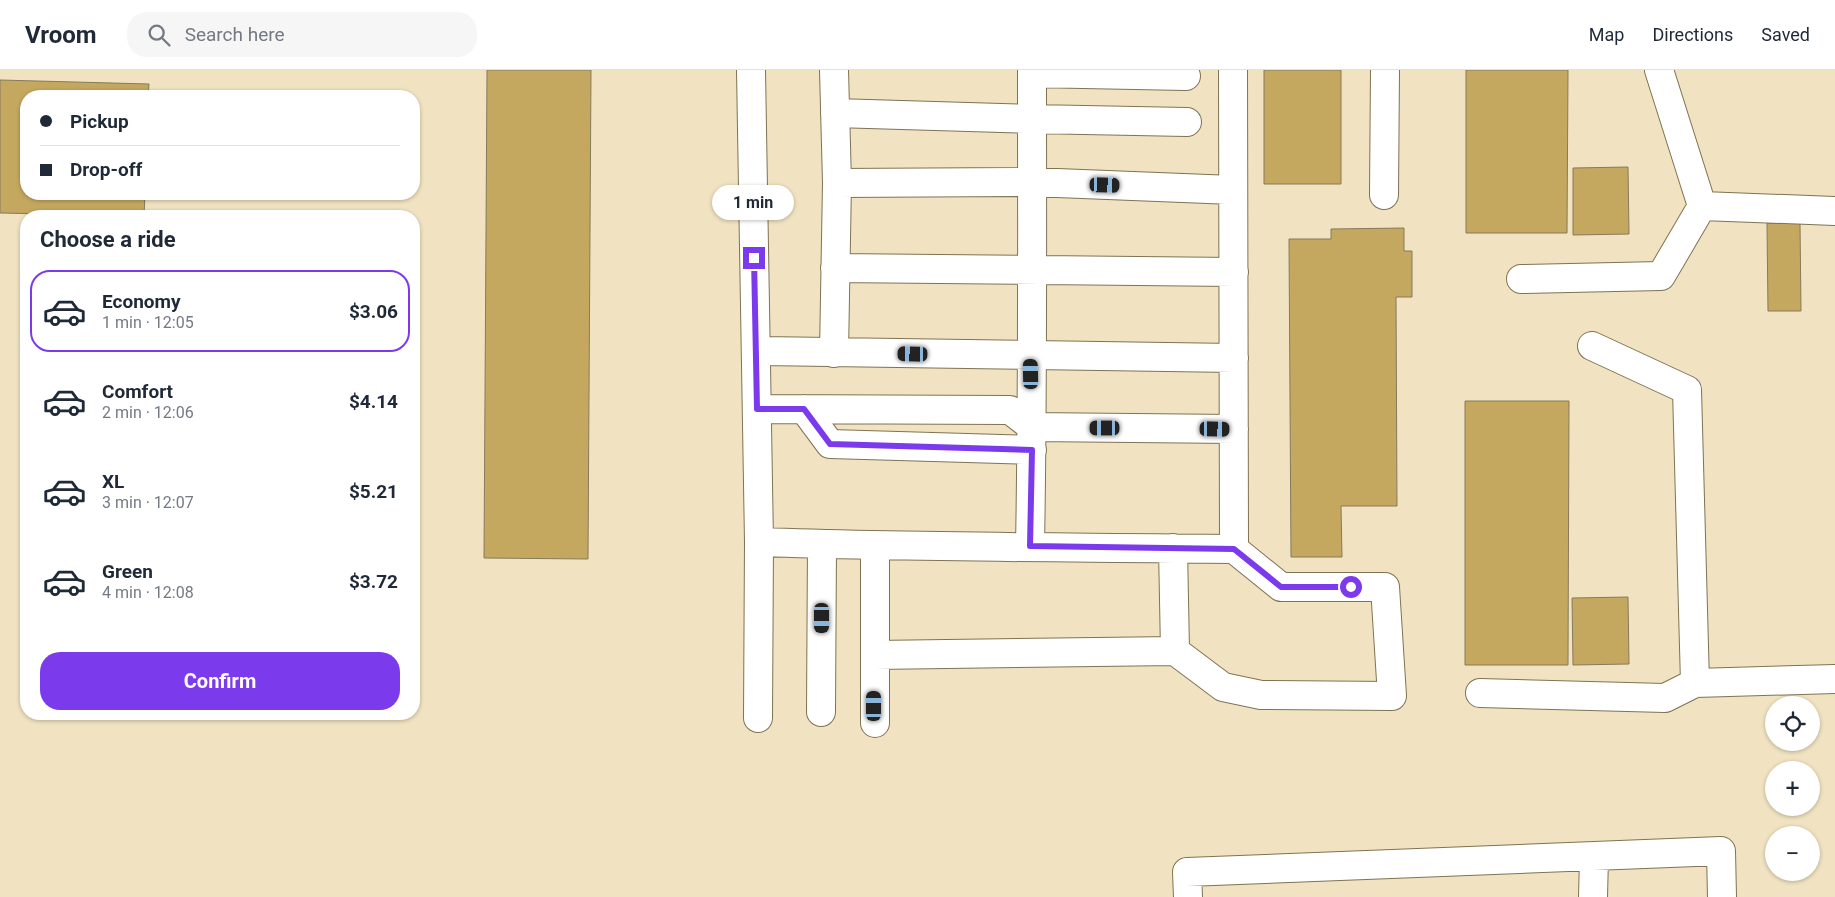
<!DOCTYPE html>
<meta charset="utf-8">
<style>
body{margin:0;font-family:Roboto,sans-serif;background:#f6f6f7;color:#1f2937;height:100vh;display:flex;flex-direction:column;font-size:19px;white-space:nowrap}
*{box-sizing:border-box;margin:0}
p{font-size:16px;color:#747a83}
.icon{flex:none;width:28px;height:28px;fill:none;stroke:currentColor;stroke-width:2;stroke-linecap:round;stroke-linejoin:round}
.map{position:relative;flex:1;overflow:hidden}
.side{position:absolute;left:20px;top:140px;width:400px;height:510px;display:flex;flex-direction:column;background:#fff;border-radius:20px;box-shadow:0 1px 4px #0004}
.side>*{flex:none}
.top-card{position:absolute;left:20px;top:20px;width:400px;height:110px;border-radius:20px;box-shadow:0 1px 4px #0004;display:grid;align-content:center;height:110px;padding:0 20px;background:#fff}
.controls{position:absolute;left:1765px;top:626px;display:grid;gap:10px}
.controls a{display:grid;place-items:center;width:55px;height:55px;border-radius:50%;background:#fff;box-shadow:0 1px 4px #0004;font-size:25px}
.end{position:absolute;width:22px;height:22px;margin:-11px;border:6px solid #7c3aed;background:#fff;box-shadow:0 0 0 2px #fff}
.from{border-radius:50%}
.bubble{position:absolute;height:35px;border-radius:18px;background:#fff;box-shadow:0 1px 4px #0004;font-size:16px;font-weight:700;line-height:35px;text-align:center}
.car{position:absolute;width:15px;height:30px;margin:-15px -8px;border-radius:6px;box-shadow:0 0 4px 1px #0007;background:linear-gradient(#222 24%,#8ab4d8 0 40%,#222 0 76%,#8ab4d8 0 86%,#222 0)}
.top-card b{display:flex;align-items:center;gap:18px;height:48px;font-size:19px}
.top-card b+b{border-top:1px solid #e0e1e3}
.top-card i{width:12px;height:12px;background:#1f2937}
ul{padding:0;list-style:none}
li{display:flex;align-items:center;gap:15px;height:82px;margin:0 10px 8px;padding:0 10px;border:2px solid transparent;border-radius:20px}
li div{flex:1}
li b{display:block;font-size:19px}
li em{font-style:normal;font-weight:700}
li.active{border-color:#7c3aed}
li>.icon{width:45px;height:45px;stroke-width:1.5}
h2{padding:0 20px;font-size:22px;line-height:60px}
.action{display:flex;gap:10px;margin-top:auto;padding:10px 20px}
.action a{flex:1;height:58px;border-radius:20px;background:#7c3aed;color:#fff;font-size:20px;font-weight:700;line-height:58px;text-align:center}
header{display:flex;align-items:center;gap:30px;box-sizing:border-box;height:70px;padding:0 25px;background:#fff;border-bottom:1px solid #e0e1e3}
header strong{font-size:24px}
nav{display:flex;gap:28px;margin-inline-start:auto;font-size:18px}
.search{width:350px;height:45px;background:#f6f6f7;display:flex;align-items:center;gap:12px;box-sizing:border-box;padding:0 18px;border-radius:20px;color:#747a83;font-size:19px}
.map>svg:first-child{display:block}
.building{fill:#c5a860;stroke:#867a5b}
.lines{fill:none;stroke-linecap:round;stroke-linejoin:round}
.minor-casing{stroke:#7f7354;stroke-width:30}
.minor{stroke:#fff;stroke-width:28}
.route{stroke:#7c3aed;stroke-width:6}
</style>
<header>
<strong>Vroom</strong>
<div class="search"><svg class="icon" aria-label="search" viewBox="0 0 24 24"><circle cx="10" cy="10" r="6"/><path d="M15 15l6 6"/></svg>Search here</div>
<nav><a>Map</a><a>Directions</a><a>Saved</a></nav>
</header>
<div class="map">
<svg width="1835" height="827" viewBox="0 0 1835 827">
<rect width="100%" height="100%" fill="#f1e3c1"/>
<path class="building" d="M 487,0 L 591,0 L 588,489 L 484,488 Z
M 1264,0 L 1341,0 L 1341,114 L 1264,114 Z
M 1466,0 L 1568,0 L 1567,163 L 1466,163 Z
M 0,10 L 149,14 L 148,26 L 26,26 L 26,124 L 145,124 L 144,146 L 0,143 Z
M 1628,97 L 1629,164 L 1573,165 L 1573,98 Z
M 1767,153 L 1800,153 L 1801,241 L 1768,241 Z
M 1404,158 L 1404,181 L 1412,181 L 1412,227 L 1396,227 L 1397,436 L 1341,436 L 1342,487 L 1291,487 L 1289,169 L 1331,169 L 1331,159 Z
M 1465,331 L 1569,331 L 1568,595 L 1465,595 Z
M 1628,527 L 1629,594 L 1573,595 L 1572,528 Z"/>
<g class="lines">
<g class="minor-casing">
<path id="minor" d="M 751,0 L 759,472 C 917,478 1075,477 1234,479 L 1233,0
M 834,0 L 837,113 L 1032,112 L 1233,120
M 1659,0 L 1702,136
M 1032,3 L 1186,6
M 835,43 L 1032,49 L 1187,52
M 1384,125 L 1385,0
M 835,198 L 1234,202
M 1521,209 L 1661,206 L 1702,136 L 1835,141
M 1592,276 L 1687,320 L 1695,613 L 1835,609
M 756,281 L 1234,288
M 834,283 L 837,113
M 757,339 L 1010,340 L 1032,357 L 1234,359
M 804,339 L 830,374 L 1032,380
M 1030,476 C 1033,317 1032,159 1032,0
M 1175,581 L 1223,617 L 1261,625 L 1392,626 L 1385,517 L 1281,517 L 1234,479
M 875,585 L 1175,581 L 1173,478
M 1480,623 L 1665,628 L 1695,613
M 821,642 L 822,474
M 758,648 L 759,472
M 875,653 L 875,476
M 1188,827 L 1187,802 L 1721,781 L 1722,827
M 1593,827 L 1594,788"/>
</g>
<use href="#minor" class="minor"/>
</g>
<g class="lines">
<path class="route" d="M 754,188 L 757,339 L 804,339 L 830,374 L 1032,380 L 1030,476 L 1234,479 L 1281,517 L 1351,517"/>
</g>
</svg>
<div class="controls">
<a><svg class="icon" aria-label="locate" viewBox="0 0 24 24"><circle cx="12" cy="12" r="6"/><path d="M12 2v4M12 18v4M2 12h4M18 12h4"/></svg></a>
<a>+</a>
<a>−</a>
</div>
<i class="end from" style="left:1351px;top:517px"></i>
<i class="end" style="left:754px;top:188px"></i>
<div class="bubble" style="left:712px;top:115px;width:82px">1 min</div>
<i class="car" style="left:1105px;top:115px;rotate:92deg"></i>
<i class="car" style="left:913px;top:284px;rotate:271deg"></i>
<i class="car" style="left:1031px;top:304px;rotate:359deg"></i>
<i class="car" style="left:1105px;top:358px;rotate:270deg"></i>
<i class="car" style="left:1215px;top:359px;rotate:91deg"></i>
<i class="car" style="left:822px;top:548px;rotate:180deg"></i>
<i class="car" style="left:874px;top:636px;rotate:0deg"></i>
<div class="top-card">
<b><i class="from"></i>Pickup</b>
<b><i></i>Drop-off</b>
</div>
<section class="side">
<h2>Choose a ride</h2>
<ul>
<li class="active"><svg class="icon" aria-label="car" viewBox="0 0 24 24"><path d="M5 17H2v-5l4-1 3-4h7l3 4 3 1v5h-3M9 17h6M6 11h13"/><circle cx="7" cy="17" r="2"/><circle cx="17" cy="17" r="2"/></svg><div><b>Economy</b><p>1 min · 12:05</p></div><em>$3.06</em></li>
<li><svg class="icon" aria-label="car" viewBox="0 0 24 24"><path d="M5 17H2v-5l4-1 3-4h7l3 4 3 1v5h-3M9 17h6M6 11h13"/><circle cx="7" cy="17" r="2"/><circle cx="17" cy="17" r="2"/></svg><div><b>Comfort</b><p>2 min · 12:06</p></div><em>$4.14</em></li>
<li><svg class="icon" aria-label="car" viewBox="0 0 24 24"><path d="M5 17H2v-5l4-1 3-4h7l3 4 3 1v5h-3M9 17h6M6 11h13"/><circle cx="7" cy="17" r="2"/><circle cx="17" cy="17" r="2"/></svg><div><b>XL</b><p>3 min · 12:07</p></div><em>$5.21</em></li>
<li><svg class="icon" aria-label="car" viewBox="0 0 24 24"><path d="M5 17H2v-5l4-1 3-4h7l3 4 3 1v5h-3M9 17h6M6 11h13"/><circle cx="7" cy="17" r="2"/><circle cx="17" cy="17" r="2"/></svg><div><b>Green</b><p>4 min · 12:08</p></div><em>$3.72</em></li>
</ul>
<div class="action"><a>Confirm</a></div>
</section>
</div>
